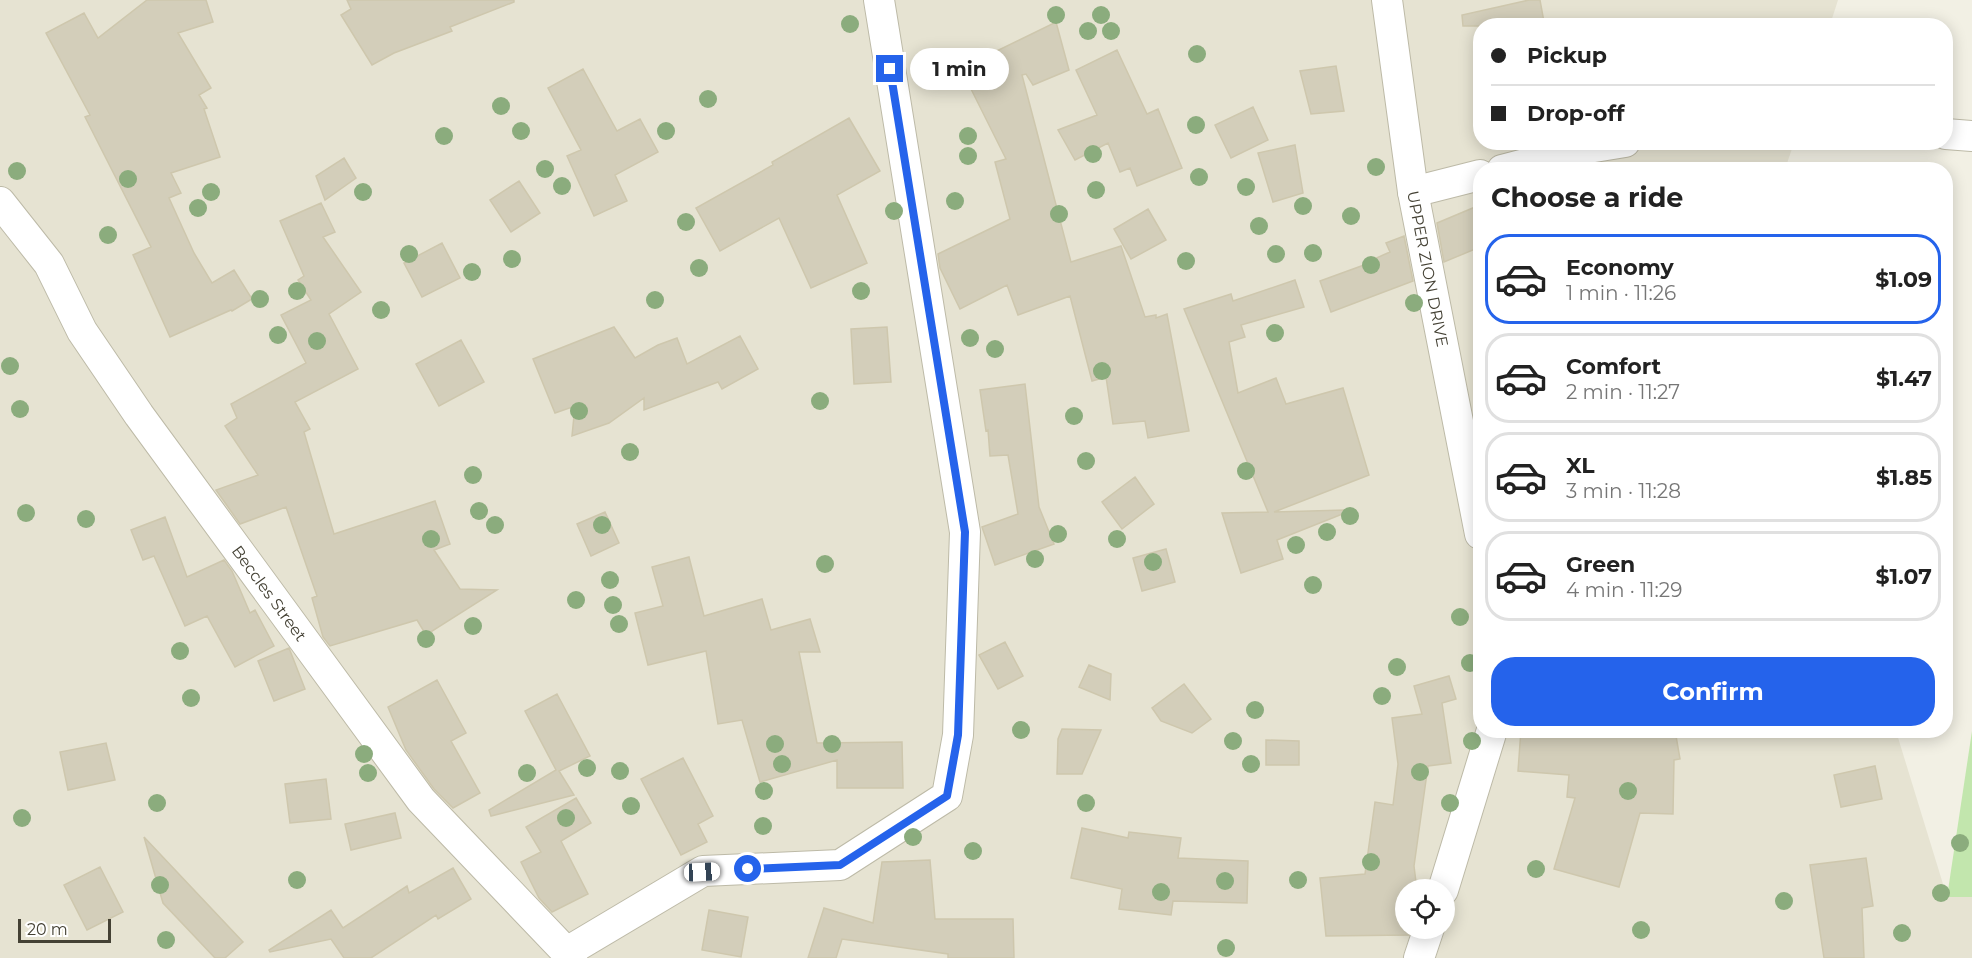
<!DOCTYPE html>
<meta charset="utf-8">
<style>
body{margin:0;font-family:Montserrat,sans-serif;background:#f6f6f6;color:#222;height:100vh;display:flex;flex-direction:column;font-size:22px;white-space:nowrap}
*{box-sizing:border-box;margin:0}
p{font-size:20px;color:#767676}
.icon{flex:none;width:33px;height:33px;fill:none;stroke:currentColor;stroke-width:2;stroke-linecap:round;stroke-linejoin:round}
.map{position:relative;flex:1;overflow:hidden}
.sheet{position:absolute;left:1473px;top:162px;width:480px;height:576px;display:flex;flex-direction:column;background:#fff;border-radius:24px;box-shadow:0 3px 15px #0003}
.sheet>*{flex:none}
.top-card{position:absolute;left:1473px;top:18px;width:480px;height:132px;border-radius:24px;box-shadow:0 3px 15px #0003;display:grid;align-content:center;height:132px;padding:0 18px;background:#fff}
.tools{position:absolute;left:1395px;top:879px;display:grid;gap:12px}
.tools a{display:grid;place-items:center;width:60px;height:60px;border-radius:50%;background:#fff;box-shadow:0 3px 15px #0003;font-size:30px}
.scale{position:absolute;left:18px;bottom:15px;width:93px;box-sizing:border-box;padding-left:6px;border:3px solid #444134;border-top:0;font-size:16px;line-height:21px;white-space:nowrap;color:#444134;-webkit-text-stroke:4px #fff;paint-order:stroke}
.end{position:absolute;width:27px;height:27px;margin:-14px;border:8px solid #2563eb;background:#fff;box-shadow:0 0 0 3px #fff}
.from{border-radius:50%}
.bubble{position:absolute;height:42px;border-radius:21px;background:#fff;box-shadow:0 3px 15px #0003;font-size:20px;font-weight:700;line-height:42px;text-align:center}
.car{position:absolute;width:18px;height:36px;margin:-18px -9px;border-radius:8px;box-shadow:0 0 4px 2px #0007;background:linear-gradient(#fff 24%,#345 0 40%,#fff 0 76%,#345 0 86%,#fff 0)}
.top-card b{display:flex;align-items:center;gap:21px;height:57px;font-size:22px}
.top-card b+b{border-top:2px solid #e0e0e0}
.top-card i{width:15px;height:15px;background:#222}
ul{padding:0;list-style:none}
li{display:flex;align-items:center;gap:18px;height:90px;margin:0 12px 9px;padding:0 6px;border:3px solid #e0e0e0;border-radius:24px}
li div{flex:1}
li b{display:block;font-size:22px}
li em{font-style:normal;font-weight:700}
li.active{border-color:#2563eb}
li>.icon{width:54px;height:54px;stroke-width:1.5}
h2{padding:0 18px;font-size:27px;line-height:72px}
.cta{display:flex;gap:12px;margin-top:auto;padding:12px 18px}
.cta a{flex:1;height:69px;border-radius:24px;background:#2563eb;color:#fff;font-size:24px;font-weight:700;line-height:69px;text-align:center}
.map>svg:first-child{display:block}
.residential{fill:#e6e3d2;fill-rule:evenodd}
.green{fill:#c2e6ad}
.building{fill:#d3ceba;stroke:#cec7ad;stroke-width:1.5}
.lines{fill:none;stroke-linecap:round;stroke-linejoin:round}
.minor-casing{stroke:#bdbaa7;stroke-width:32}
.minor{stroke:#fff;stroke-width:30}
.tree{fill:#8bac7d}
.route{stroke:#2563eb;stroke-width:8}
.labels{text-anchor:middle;stroke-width:5;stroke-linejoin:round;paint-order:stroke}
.street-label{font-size:16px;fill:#444134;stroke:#fff}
</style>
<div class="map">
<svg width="1972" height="958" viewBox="0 0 1972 958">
<rect width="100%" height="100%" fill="#f2f0e4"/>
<path class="residential" d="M 0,0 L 1838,0 L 1830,25 L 1480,26 L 1480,142 L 1794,143 L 1785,169 L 1480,170 L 1480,730 L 1896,731 L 1947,897 L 1972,897 L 1972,958 L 0,958 ZM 1406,890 L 1444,890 L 1444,928 L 1406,928 Z"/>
<path class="green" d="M 1972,731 L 1972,897 L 1947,897 Z"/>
<path class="building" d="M 147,0 L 206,0 L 213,22 L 178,33 L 211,88 L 199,95 L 207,108 L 204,109 L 220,157 L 171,173 L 181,193 L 169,198 L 194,253 L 212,283 L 234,270 L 252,299 L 232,311 L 231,310 L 170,337 L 133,255 L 151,247 L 85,117 L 90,115 L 46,33 L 84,13 L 98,38 Z
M 347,0 L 514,0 L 514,2 L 450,27 L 452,31 L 394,53 L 372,65 L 341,15 L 351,9 Z
M 1529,0 L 1540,0 L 1544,22 L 1532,26 L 1463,26 L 1462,15 Z
M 1056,22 L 1069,70 L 1033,85 L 1026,74 L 1022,75 L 1071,262 L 1121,246 L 1145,317 L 1156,315 L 1156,318 L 1167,314 L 1189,431 L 1148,438 L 1145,421 L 1113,424 L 1106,377 L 1092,381 L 1070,296 L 1018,315 L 1007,285 L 960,309 L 940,268 L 938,254 L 1010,219 L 995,162 L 1006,159 L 962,71 L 967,69 L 966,66 Z
M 1117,50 L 1147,114 L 1158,109 L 1182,168 L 1137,186 L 1130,168 L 1120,172 L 1108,143 L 1075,160 L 1058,130 L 1097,115 L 1076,70 Z
M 1336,66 L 1344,111 L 1311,114 L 1300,71 Z
M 583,69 L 617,131 L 640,119 L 658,152 L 615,175 L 627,201 L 594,216 L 567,156 L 581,150 L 548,88 Z
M 1253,107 L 1268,140 L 1231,158 L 1215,125 Z
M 849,118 L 880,171 L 837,195 L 867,263 L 811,288 L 779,218 L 720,251 L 696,208 L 773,165 L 772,162 Z
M 1295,145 L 1303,193 L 1273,202 L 1258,153 Z
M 344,158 L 356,178 L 325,200 L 316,176 Z
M 519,181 L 540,213 L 511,232 L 490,200 Z
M 321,203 L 335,232 L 323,237 L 361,292 L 329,314 L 358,369 L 295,402 L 310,429 L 304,432 L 334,534 L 435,501 L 450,544 L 434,550 L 460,589 L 497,590 L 426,635 L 417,620 L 330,646 L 323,637 L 312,598 L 317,596 L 286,507 L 240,524 L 216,490 L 258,475 L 225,426 L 237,418 L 231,404 L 306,363 L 281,315 L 311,300 L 298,280 L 304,276 L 280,221 Z
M 1480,205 L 1480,247 L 1444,262 L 1437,223 Z
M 1148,209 L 1166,240 L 1131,259 L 1114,229 Z
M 1404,236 L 1413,281 L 1331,312 L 1320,281 L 1375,261 L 1374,259 L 1390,252 L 1386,243 Z
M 442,243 L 460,278 L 422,297 L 404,263 Z
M 1295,280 L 1304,307 L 1241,325 L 1245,337 L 1229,342 L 1238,393 L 1276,378 L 1286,404 L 1343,388 L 1369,475 L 1274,512 L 1345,510 L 1345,513 L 1277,540 L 1283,559 L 1241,573 L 1222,513 L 1268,512 L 1184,309 L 1231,294 L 1233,301 Z
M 614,327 L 635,358 L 658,345 L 677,338 L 687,364 L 740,336 L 758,369 L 722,389 L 718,382 L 644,410 L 644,398 L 609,423 L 572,436 L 575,406 L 555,413 L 533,359 Z
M 887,327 L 891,382 L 854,384 L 851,329 Z
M 461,340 L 484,382 L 439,406 L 416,364 Z
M 1025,384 L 1039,507 L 1054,544 L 995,565 L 982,527 L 1018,514 L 1008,455 L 990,456 L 988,430 L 986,431 L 980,390 Z
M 1135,477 L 1154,504 L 1122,529 L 1102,502 Z
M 605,512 L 619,543 L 591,556 L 577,524 Z
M 165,517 L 187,577 L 224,560 L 232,571 L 250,613 L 255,610 L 274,646 L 235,667 L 207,616 L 185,626 L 154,556 L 143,560 L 131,530 Z
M 1166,549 L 1175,582 L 1142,591 L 1133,558 Z
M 689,557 L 704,616 L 762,599 L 771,630 L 810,619 L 820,652 L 799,652 L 817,743 L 902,742 L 903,788 L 837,788 L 837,760 L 760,782 L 742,720 L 718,724 L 706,651 L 648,665 L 635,613 L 663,606 L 652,567 Z
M 1005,642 L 1023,676 L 998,689 L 979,655 Z
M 289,648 L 305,689 L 274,701 L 258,661 Z
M 1089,665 L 1111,674 L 1110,700 L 1079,687 Z
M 1449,676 L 1456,699 L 1442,703 L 1451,763 L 1428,766 L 1414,866 L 1417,890 L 1406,890 L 1406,928 L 1411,928 L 1409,935 L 1326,936 L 1320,878 L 1365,874 L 1375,802 L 1393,805 L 1398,764 L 1392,718 L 1422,714 L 1414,686 Z
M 437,680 L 466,733 L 451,741 L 480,793 L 453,808 L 434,789 L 406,750 L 388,707 Z
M 1184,684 L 1211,719 L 1192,733 L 1161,721 L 1152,708 Z
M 557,694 L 590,756 L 559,771 L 574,795 L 491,816 L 489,810 L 556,770 L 525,711 Z
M 1062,729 L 1101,730 L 1082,774 L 1057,774 L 1058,739 Z
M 1521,730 L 1675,730 L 1680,759 L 1674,760 L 1673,814 L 1640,813 L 1619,887 L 1554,869 L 1575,798 L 1567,797 L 1569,775 L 1518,771 Z
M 1266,740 L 1299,741 L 1299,765 L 1266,765 Z
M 106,743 L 115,780 L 68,790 L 60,752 Z
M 683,758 L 713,816 L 698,824 L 707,842 L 681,855 L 641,779 Z
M 1875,766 L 1882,799 L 1841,807 L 1834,775 Z
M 326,779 L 331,819 L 290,823 L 285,784 Z
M 576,798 L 591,823 L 561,841 L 588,894 L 552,912 L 539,898 L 521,862 L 541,852 L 526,827 Z
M 395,813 L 401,838 L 351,850 L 345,824 Z
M 1082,828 L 1128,838 L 1129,832 L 1181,838 L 1178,858 L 1248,861 L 1247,903 L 1173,901 L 1171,915 L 1119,909 L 1122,889 L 1071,878 Z
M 144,837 L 243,942 L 225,958 L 215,958 L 163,903 Z
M 1866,858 L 1873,906 L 1862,908 L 1864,958 L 1824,958 L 1810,865 Z
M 930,860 L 935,919 L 1013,919 L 1014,958 L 948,958 L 948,954 L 842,939 L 836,958 L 808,958 L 824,908 L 873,923 L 882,862 Z
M 100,867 L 123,912 L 87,930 L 64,885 Z
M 453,868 L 471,899 L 438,919 L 436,915 L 371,958 L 344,958 L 331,939 L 270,952 L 269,950 L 331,910 L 343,928 L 407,886 L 409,893 Z
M 709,910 L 748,917 L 741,957 L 702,950 Z"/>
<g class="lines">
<g class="minor-casing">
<g id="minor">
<path id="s1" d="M 1387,0 L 1413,192 L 1480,534"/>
<path d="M 1946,134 L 1972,136"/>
<path d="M 1502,170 L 1582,149 L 1625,142"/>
<path d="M 1413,192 L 1480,175"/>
<path id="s2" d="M 0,202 L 49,264 L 82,331 L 139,415 L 421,800 L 572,958"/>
<path d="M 1443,890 L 1492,730"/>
<path d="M 567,952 L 703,871 L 840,865 L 947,796 L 958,735 L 965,532 L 879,0"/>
<path d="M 1419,958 L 1429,928"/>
</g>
</g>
<use href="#minor" class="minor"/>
</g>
<g class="tree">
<circle cx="1056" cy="15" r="9"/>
<circle cx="1101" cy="15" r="9"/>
<circle cx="850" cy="24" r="9"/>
<circle cx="1088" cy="31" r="9"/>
<circle cx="1111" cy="31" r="9"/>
<circle cx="1197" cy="54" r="9"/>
<circle cx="944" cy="65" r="9"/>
<circle cx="708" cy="99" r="9"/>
<circle cx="501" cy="106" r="9"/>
<circle cx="1196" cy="125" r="9"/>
<circle cx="521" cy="131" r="9"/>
<circle cx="666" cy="131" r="9"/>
<circle cx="444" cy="136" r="9"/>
<circle cx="968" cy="136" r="9"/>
<circle cx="1093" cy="154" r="9"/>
<circle cx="968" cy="156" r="9"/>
<circle cx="1376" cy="167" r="9"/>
<circle cx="545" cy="169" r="9"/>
<circle cx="17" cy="171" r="9"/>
<circle cx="1199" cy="177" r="9"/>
<circle cx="128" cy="179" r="9"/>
<circle cx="562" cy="186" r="9"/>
<circle cx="1246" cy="187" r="9"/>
<circle cx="1096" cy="190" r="9"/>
<circle cx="211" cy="192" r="9"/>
<circle cx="363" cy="192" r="9"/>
<circle cx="955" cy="201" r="9"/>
<circle cx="1303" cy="206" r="9"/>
<circle cx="198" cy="208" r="9"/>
<circle cx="894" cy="211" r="9"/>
<circle cx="1059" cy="214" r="9"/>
<circle cx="1351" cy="216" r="9"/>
<circle cx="686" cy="222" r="9"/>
<circle cx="1259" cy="226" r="9"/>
<circle cx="108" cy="235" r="9"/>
<circle cx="1313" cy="253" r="9"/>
<circle cx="409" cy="254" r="9"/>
<circle cx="1276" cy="254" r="9"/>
<circle cx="512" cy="259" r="9"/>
<circle cx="1186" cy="261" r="9"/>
<circle cx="1371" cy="265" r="9"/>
<circle cx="699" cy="268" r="9"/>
<circle cx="472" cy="272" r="9"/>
<circle cx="297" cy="291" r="9"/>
<circle cx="861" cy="291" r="9"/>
<circle cx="260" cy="299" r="9"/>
<circle cx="655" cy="300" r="9"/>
<circle cx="1414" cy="303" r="9"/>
<circle cx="381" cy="310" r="9"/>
<circle cx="1275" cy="333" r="9"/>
<circle cx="278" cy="335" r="9"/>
<circle cx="970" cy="338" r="9"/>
<circle cx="317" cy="341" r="9"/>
<circle cx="995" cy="349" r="9"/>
<circle cx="10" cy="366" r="9"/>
<circle cx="1102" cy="371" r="9"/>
<circle cx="820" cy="401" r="9"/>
<circle cx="20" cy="409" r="9"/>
<circle cx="579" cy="411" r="9"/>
<circle cx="1074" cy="416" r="9"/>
<circle cx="630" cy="452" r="9"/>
<circle cx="1086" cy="461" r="9"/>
<circle cx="1246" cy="471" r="9"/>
<circle cx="473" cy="475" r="9"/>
<circle cx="479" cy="511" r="9"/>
<circle cx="26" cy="513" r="9"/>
<circle cx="1350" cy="516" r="9"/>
<circle cx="86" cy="519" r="9"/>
<circle cx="495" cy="525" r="9"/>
<circle cx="602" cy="525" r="9"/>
<circle cx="1327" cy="532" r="9"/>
<circle cx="1058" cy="534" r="9"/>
<circle cx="431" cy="539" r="9"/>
<circle cx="1117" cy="539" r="9"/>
<circle cx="1296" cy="545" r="9"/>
<circle cx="1035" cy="559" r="9"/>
<circle cx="1153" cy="562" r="9"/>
<circle cx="825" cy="564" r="9"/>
<circle cx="610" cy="580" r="9"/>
<circle cx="1313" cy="585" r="9"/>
<circle cx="576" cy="600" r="9"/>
<circle cx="613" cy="605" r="9"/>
<circle cx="1460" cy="617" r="9"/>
<circle cx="619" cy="624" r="9"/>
<circle cx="473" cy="626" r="9"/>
<circle cx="426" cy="639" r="9"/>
<circle cx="180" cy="651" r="9"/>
<circle cx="1470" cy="663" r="9"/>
<circle cx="1397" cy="667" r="9"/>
<circle cx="1382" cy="696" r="9"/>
<circle cx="191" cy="698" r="9"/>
<circle cx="1255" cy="710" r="9"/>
<circle cx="1021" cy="730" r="9"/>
<circle cx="1233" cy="741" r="9"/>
<circle cx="1472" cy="741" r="9"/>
<circle cx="775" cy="744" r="9"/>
<circle cx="832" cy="744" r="9"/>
<circle cx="364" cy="754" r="9"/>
<circle cx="782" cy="764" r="9"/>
<circle cx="1251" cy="764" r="9"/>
<circle cx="587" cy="768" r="9"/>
<circle cx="620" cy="771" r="9"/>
<circle cx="1420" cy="772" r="9"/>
<circle cx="368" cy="773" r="9"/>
<circle cx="527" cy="773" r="9"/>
<circle cx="764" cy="791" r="9"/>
<circle cx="1628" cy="791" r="9"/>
<circle cx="157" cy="803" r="9"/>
<circle cx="1086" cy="803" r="9"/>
<circle cx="1450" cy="803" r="9"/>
<circle cx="631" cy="806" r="9"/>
<circle cx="22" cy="818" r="9"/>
<circle cx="566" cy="818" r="9"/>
<circle cx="763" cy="826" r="9"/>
<circle cx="913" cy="837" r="9"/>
<circle cx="1960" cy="843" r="9"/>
<circle cx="973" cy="851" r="9"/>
<circle cx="1371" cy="862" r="9"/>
<circle cx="1536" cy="869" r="9"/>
<circle cx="297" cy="880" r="9"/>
<circle cx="1298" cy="880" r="9"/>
<circle cx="1225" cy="881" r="9"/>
<circle cx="160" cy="885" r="9"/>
<circle cx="1161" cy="892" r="9"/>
<circle cx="1941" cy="893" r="9"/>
<circle cx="1784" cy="901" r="9"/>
<circle cx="1641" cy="930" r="9"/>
<circle cx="1902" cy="933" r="9"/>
<circle cx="166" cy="940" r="9"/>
<circle cx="1226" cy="948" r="9"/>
</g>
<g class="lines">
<path class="route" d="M 748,869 L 840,865 L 947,796 L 958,735 L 965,532 L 890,69"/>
</g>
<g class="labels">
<g class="street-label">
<text dy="6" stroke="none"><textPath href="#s1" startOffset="272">UPPER ZION DRIVE</textPath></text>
<text dy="6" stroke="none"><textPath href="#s2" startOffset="476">Beccles Street</textPath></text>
</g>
</g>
</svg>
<div class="tools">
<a><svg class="icon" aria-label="locate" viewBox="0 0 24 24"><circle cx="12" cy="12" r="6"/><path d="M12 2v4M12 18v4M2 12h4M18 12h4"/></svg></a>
</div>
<div class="scale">20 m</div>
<i class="end from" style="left:748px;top:869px"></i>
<i class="end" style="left:890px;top:69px"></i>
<div class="bubble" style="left:910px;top:48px;width:99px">1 min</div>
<i class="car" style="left:702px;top:872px;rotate:87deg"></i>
<div class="top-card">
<b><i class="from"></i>Pickup</b>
<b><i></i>Drop-off</b>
</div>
<section class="sheet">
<h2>Choose a ride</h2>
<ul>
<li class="active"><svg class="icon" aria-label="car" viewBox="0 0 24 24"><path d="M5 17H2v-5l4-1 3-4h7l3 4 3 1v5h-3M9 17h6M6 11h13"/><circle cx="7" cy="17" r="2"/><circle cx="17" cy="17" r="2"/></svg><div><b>Economy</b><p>1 min · 11:26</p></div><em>$1.09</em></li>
<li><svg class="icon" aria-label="car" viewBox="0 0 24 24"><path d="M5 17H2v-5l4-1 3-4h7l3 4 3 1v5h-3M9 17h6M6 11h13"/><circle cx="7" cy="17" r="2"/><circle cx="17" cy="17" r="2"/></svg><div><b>Comfort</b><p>2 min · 11:27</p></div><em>$1.47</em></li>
<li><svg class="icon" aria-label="car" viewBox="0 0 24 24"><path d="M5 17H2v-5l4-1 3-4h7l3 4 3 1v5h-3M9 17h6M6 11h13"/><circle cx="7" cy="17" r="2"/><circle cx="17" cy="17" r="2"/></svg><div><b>XL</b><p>3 min · 11:28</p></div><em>$1.85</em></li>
<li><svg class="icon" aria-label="car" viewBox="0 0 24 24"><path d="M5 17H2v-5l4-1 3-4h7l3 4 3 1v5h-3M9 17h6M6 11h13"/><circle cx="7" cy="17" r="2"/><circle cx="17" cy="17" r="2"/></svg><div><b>Green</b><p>4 min · 11:29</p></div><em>$1.07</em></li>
</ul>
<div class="cta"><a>Confirm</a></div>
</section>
</div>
